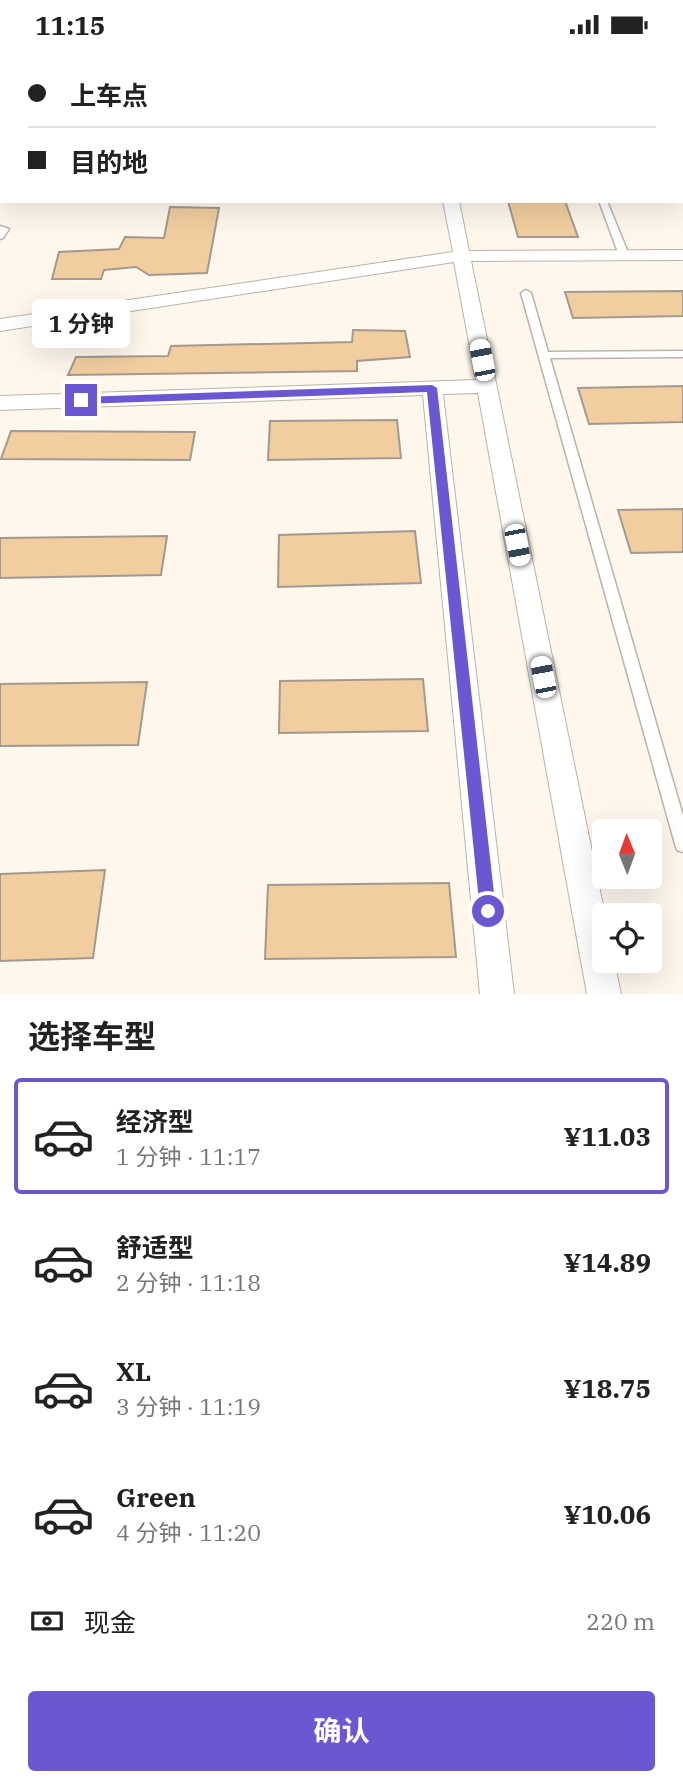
<!DOCTYPE html>
<html lang="zh">
<meta charset="utf-8">
<style>
body{margin:0;font-family:"IBM Plex Serif","Noto Sans SC",serif;background:#f6f6f6;color:#222;height:100vh;display:flex;flex-direction:column;font-size:26px;white-space:nowrap}
*{box-sizing:border-box;margin:0}
p{font-size:23px;color:#767676}
.icon{flex:none;width:38px;height:38px;fill:none;stroke:currentColor;stroke-width:2;stroke-linecap:round;stroke-linejoin:round}
.map{position:relative;height:945px;overflow:hidden}
.panel{display:flex;flex-direction:column;background:#fff;flex:1}
.panel>*{flex:none}
.top-card{position:absolute;left:0px;top:0px;width:684px;height:154px;box-shadow:0 7px 28px #0002;display:grid;align-content:center;height:154px;padding:0 28px;background:#fff}
.needle{width:46px;rotate:359deg}
.tools{position:absolute;left:592px;top:770px;display:grid;gap:14px}
.tools a{display:grid;place-items:center;width:70px;height:70px;border-radius:7px;background:#fff;box-shadow:0 7px 28px #0002;font-size:35px}
.end{position:absolute;width:32px;height:32px;margin:-16px;border:9px solid #6b57d1;background:#fff;box-shadow:0 0 0 4px #fff}
.from{border-radius:50%}
.bubble{position:absolute;height:49px;border-radius:7px;background:#fff;box-shadow:0 7px 28px #0002;font-size:23px;font-weight:700;line-height:49px;text-align:center}
.car{position:absolute;width:21px;height:42px;margin:-21px -10px;border-radius:9px;box-shadow:0 0 5px 2px #0007;background:linear-gradient(#fff 24%,#345 0 40%,#fff 0 76%,#345 0 86%,#fff 0)}
.top-card b{display:flex;align-items:center;gap:24px;height:66px;font-size:26px}
.top-card b+b{border-top:2px solid #e0e0e0}
.top-card i{width:18px;height:18px;background:#222}
ul{padding:0;list-style:none}
li{display:flex;align-items:center;gap:21px;height:116px;margin:0 14px 10px;padding:0 14px;border:4px solid transparent;border-radius:7px}
li div{flex:1}
li b{display:block;font-size:26px}
li em{font-style:normal;font-weight:700}
li.on{border-color:#6b57d1}
li>.icon{width:63px;height:63px;stroke-width:1.5}
h2{padding:0 28px;font-size:32px;line-height:84px}
.pay{display:flex;align-items:center;gap:18px;height:77px;padding:0 28px;font-size:26px}
.pay p{margin-inline-start:auto}
.action{display:flex;gap:14px;margin-top:auto;padding:14px 28px}
.action a{flex:1;height:80px;border-radius:7px;background:#6b57d1;color:#fff;font-size:28px;font-weight:700;line-height:80px;text-align:center}
.status{display:flex;justify-content:space-between;align-items:center;height:49px;padding:0 35px;background:#fff;direction:ltr}
.status svg{height:19px;fill:currentColor}
.map>svg:first-child{display:block}
.building{fill:#f1cd9f;stroke:#a29a91;stroke-width:2}
.lines{fill:none;stroke-linecap:round;stroke-linejoin:round}
.lane-casing{stroke:#bbb3a9;stroke-width:3}
.street-casing{stroke:#bbb3a9;stroke-width:2}
.lane{fill:#fff;fill-rule:evenodd}
.street{fill:#fff;fill-rule:evenodd}
.route{fill:#6b57d1}
</style>
<div class="status"><b>11:15</b><svg viewBox="0 0 49 12"><path d="M0 12V9h3v3zM5 12V6h3v6zM10 12V3h3v9zM15 12V0h3v12zM26 1h20v11H26zM47 4h2v5h-2z"/></svg></div>
<div class="map">
<svg width="683" height="945" viewBox="0 0 683 945">
<rect width="100%" height="100%" fill="#fff6ec"/>
<path class="building" d="M 508,152 L 565,152 L 578,188 L 518,188 Z
M 170,158 L 219,159 L 207,224 L 149,226 L 136,218 L 104,221 L 101,230 L 52,230 L 59,203 L 119,200 L 125,188 L 164,189 Z
M 683,242 L 683,267 L 573,269 L 565,243 Z
M 353,281 L 405,282 L 410,308 L 357,312 L 357,322 L 68,326 L 76,308 L 168,307 L 171,297 L 352,293 Z
M 683,337 L 683,373 L 589,375 L 578,339 Z
M 397,371 L 401,409 L 268,411 L 270,372 Z
M 11,382 L 195,383 L 190,411 L 1,410 Z
M 683,460 L 683,503 L 631,504 L 618,461 Z
M 415,482 L 421,534 L 278,538 L 279,486 Z
M 167,487 L 161,526 L 0,529 L 0,489 Z
M 423,630 L 428,682 L 279,684 L 280,632 Z
M 147,633 L 138,696 L 0,697 L 0,635 Z
M 105,821 L 93,909 L 0,912 L 0,825 Z
M 449,834 L 456,908 L 265,910 L 268,836 Z"/>
<g class="lines">
<g class="lane-casing">
<path id="lane" d="M 682,31 L 683,31 L 683,35 L 682,35 Z
M 0,61 L 2,61 L 2,65 L 0,65 Z
M 0,79 L 2,79 L 2,83 L 0,83 Z
M 682,134 L 683,134 L 683,138 L 682,138 Z
M 599,152 L 607,152 L 629,206 L 627,208 L 621,208 L 619,206 Z
M 0,177 L 9,180 L 3,189 L 0,190 Z
M 526,241 L 531,244 L 548,303 L 683,302 L 683,308 L 550,309 L 683,767 L 683,803 L 677,801 L 675,795 L 521,244 Z"/>
</g>
<g class="street-casing">
<path id="street" d="M 415,0 L 427,0 L 428,2 L 416,2 Z
M 443,152 L 459,152 L 469,202 L 683,201 L 683,211 L 471,212 L 605,866 L 604,912 L 614,912 L 621,945 L 587,945 L 478,344 L 443,345 L 514,945 L 480,945 L 423,346 L 0,361 L 0,347 L 476,331 L 454,213 L 0,282 L 0,270 L 453,203 Z"/>
</g>
<use href="#lane" class="lane"/>
<use href="#street" class="street"/>
</g>
<path class="route" d="M 432,336 L 437,339 L 496,862 L 493,868 L 488,870 L 482,868 L 480,862 L 427,343 L 81,355 L 76,351 L 81,348 Z"/>
</svg>
<div class="tools">
<a><svg class="needle" viewBox="-14 -14 28 28"><path d="M0-13l5 13h-10z" fill="#e53935"/><path d="M0 13l5-13h-10z" fill="#767676"/></svg></a>
<a><svg class="icon" aria-label="locate" viewBox="0 0 24 24"><circle cx="12" cy="12" r="6"/><path d="M12 2v4M12 18v4M2 12h4M18 12h4"/></svg></a>
</div>
<i class="end from" style="left:488px;top:862px"></i>
<i class="end" style="left:81px;top:351px"></i>
<div class="bubble" style="left:32px;top:250px;width:98px">1 分钟</div>
<i class="car" style="left:482px;top:311px;rotate:349deg"></i>
<i class="car" style="left:517px;top:496px;rotate:169deg"></i>
<i class="car" style="left:543px;top:628px;rotate:349deg"></i>
<div class="top-card">
<b><i class="from"></i>上车点</b>
<b><i></i>目的地</b>
</div>
</div>
<section class="panel">
<h2>选择车型</h2>
<ul>
<li class="on"><svg class="icon" aria-label="car" viewBox="0 0 24 24"><path d="M5 17H2v-5l4-1 3-4h7l3 4 3 1v5h-3M9 17h6M6 11h13"/><circle cx="7" cy="17" r="2"/><circle cx="17" cy="17" r="2"/></svg><div><b>经济型</b><p>1 分钟 · 11:17</p></div><em>¥11.03</em></li>
<li><svg class="icon" aria-label="car" viewBox="0 0 24 24"><path d="M5 17H2v-5l4-1 3-4h7l3 4 3 1v5h-3M9 17h6M6 11h13"/><circle cx="7" cy="17" r="2"/><circle cx="17" cy="17" r="2"/></svg><div><b>舒适型</b><p>2 分钟 · 11:18</p></div><em>¥14.89</em></li>
<li><svg class="icon" aria-label="car" viewBox="0 0 24 24"><path d="M5 17H2v-5l4-1 3-4h7l3 4 3 1v5h-3M9 17h6M6 11h13"/><circle cx="7" cy="17" r="2"/><circle cx="17" cy="17" r="2"/></svg><div><b>XL</b><p>3 分钟 · 11:19</p></div><em>¥18.75</em></li>
<li><svg class="icon" aria-label="car" viewBox="0 0 24 24"><path d="M5 17H2v-5l4-1 3-4h7l3 4 3 1v5h-3M9 17h6M6 11h13"/><circle cx="7" cy="17" r="2"/><circle cx="17" cy="17" r="2"/></svg><div><b>Green</b><p>4 分钟 · 11:20</p></div><em>¥10.06</em></li>
</ul>
<div class="pay"><svg class="icon" aria-label="cash" viewBox="0 0 24 24"><path d="M3 7h18v10H3z"/><circle cx="12" cy="12" r="2"/></svg>现金<p>220 m</p></div>
<div class="action"><a>确认</a></div>
</section>
